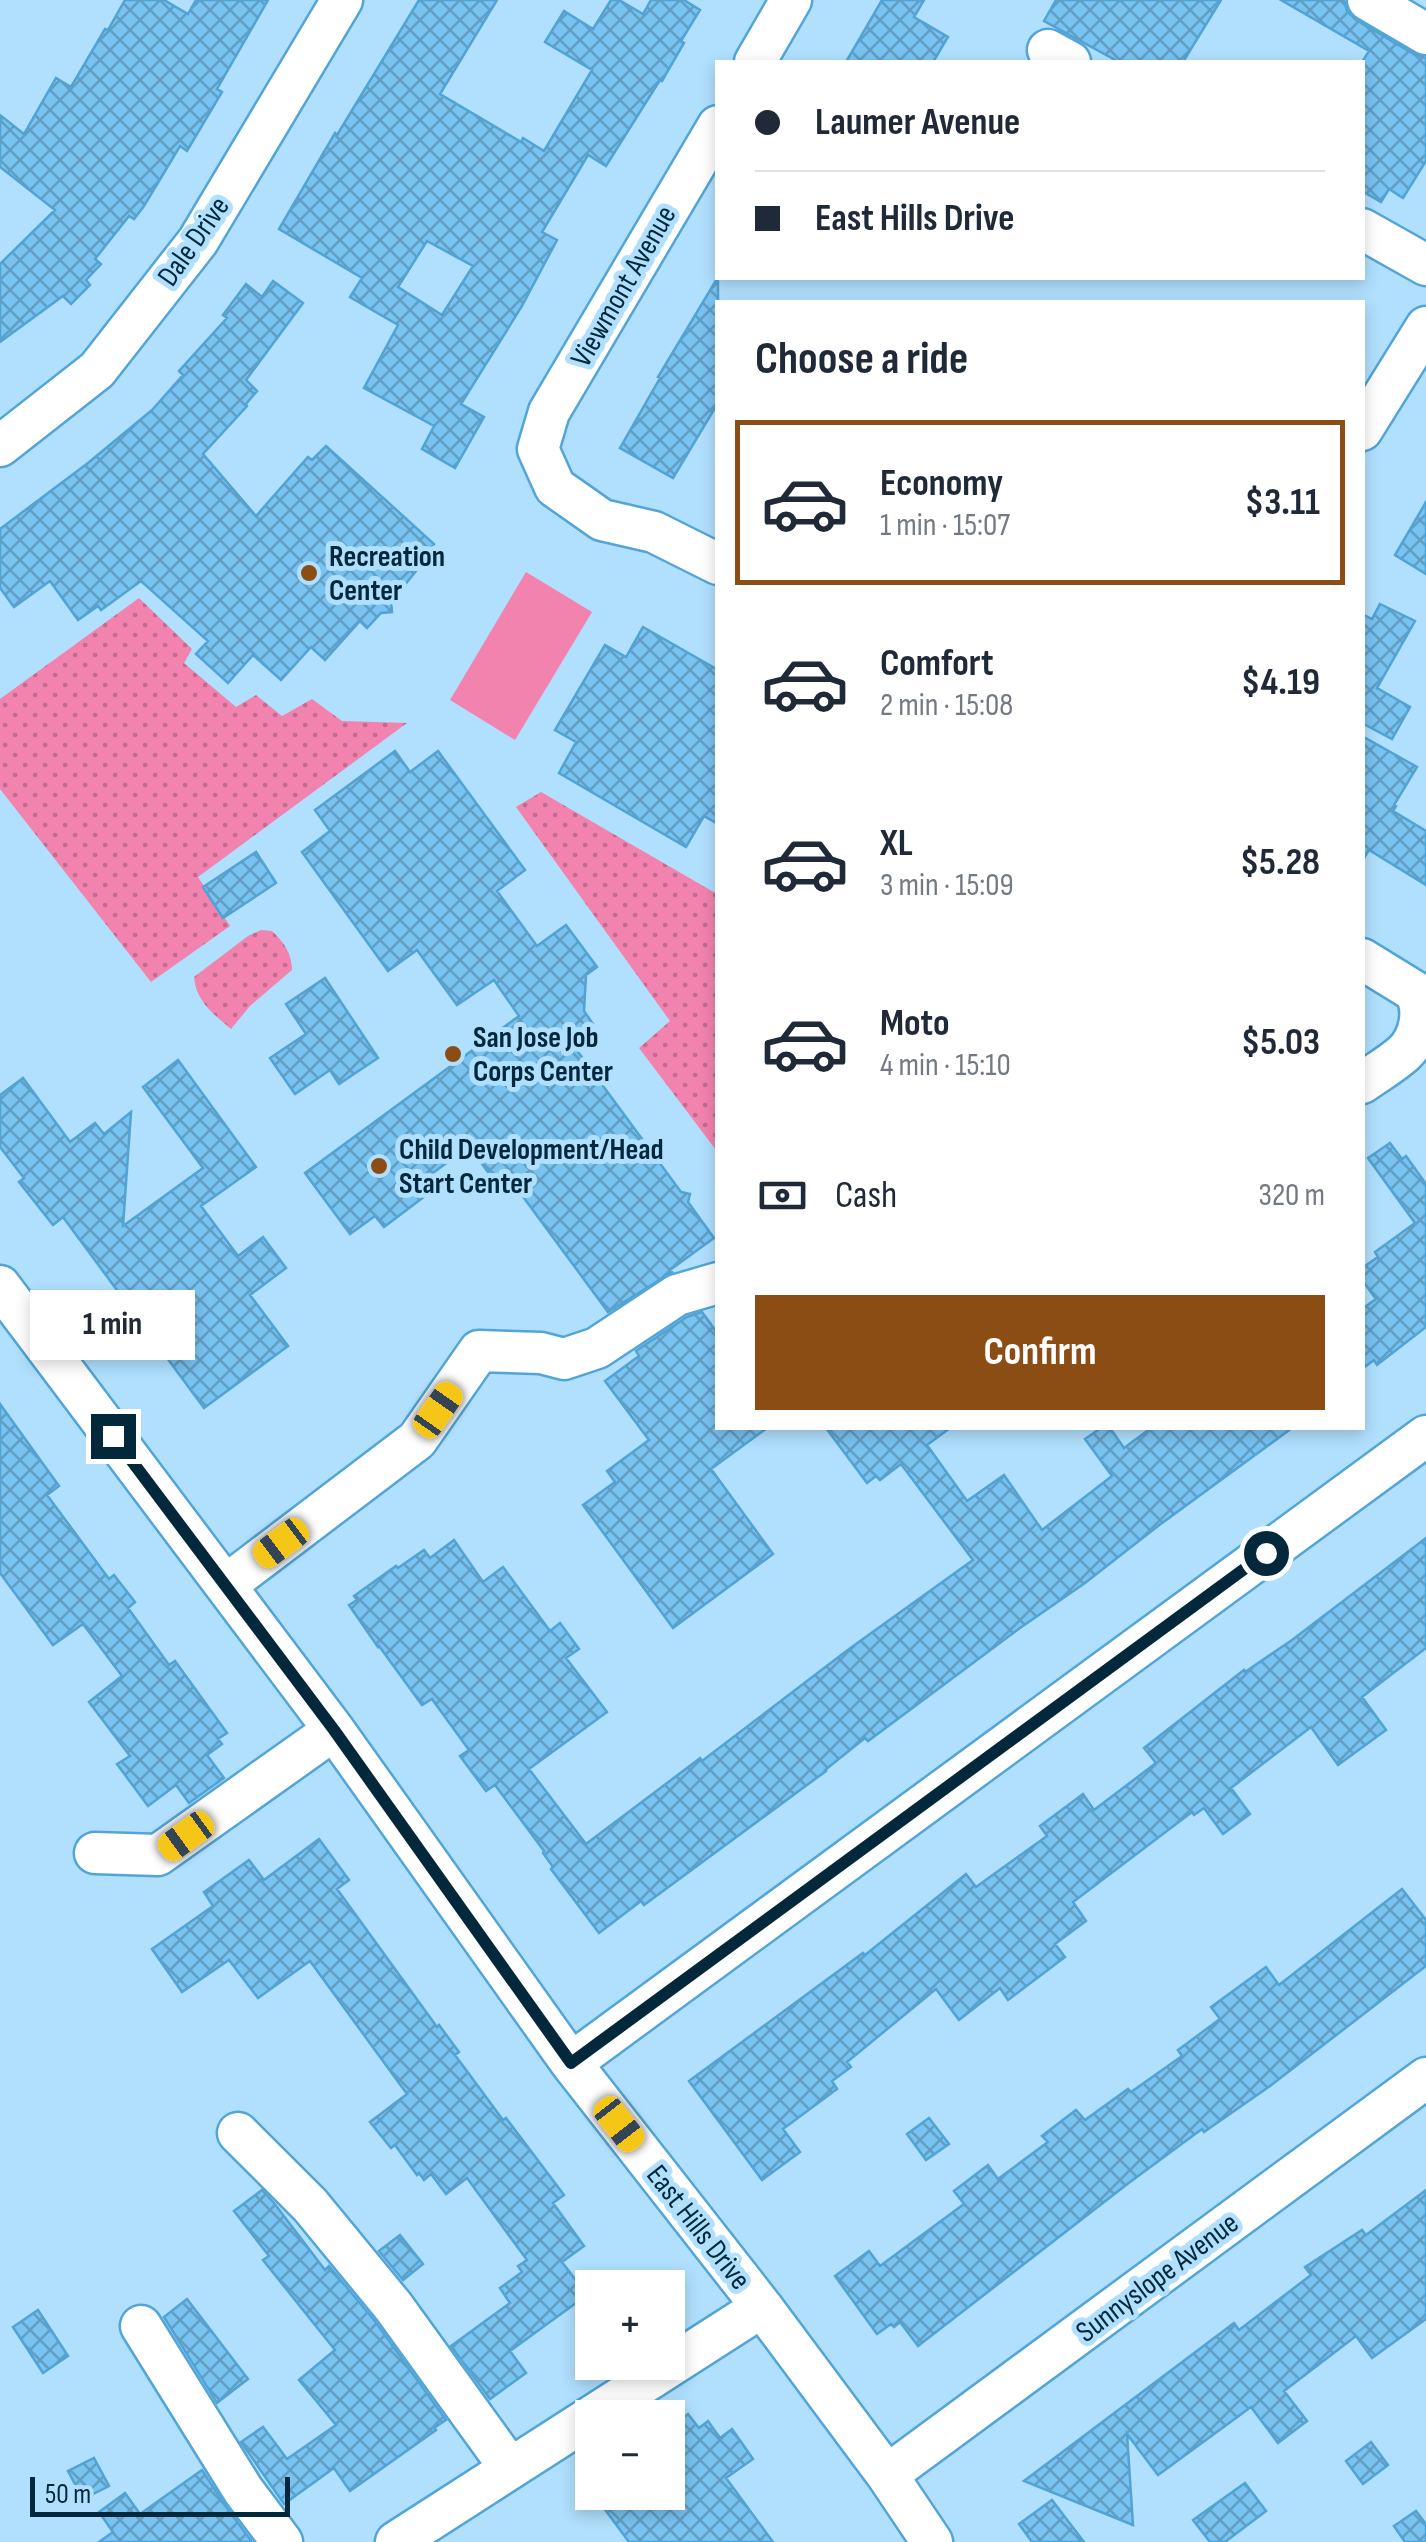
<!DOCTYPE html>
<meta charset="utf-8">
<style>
body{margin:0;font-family:"Sofia Sans Condensed",sans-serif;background:#f6f6f7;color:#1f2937;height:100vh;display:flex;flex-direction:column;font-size:38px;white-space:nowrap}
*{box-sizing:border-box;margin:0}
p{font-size:32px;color:#747a83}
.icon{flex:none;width:55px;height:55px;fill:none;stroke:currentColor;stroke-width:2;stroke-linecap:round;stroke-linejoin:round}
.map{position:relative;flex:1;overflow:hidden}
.drawer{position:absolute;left:715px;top:300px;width:650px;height:1130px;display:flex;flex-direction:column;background:#fff;border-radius:0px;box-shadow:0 5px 15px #0003}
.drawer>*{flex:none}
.top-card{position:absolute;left:715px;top:60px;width:650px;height:220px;border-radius:0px;box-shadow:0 5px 15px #0003;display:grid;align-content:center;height:220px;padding:0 40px;background:#fff}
.tools{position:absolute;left:575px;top:2270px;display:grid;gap:20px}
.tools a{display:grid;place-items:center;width:110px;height:110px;border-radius:0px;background:#fff;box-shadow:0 5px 15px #0003;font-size:50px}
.scale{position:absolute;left:30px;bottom:25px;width:260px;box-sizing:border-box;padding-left:10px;border:5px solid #03283c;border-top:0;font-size:28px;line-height:35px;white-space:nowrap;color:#03283c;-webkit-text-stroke:8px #b0e0fe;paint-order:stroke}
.end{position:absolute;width:45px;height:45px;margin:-22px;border:12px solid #03283c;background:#fff;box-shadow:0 0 0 5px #fff}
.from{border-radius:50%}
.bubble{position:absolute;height:70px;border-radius:0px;background:#fff;box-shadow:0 5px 15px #0003;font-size:32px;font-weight:700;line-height:70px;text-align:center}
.car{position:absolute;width:30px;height:60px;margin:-30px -15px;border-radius:12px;box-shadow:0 0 8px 2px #0007;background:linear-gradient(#f5c518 24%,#345 0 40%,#f5c518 0 76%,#345 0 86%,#f5c518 0)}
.top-card b{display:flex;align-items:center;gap:35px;height:95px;font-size:38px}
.top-card b+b{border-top:2px solid #e0e1e3}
.top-card i{width:25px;height:25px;background:#1f2937}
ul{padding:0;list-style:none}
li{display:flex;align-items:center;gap:30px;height:165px;margin:0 20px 15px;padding:0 20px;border:5px solid transparent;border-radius:0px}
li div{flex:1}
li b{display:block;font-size:38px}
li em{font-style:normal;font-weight:700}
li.on{border-color:#8c4d14}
li>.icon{width:90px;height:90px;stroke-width:1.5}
h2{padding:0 40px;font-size:45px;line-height:120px}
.pay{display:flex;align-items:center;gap:25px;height:110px;padding:0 40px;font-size:38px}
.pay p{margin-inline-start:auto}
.button{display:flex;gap:20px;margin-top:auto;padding:20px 40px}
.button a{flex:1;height:115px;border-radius:0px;background:#8c4d14;color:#fff;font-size:40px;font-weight:700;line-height:115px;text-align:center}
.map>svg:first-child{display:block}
.grass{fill:url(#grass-dots)}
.pitch{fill:#f283ae}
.building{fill:url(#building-cross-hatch);stroke:#50a3d4;stroke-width:2.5;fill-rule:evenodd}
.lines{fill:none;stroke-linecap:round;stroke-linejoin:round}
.minor-casing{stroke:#52a5d6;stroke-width:45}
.minor{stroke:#fff;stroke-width:40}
.route{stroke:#03283c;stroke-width:12}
.poi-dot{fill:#8c4d14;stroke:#b0e0fe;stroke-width:4}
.labels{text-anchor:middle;stroke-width:10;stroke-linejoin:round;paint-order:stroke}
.street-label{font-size:30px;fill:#03283c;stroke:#b0e0fe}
.poi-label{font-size:30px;font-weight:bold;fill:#03283c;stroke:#b0e0fe;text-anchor:start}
</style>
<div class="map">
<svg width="1426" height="2542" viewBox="0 0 1426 2542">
<defs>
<pattern id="grass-dots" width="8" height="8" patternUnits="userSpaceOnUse" patternTransform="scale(2.5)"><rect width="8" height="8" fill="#f283ae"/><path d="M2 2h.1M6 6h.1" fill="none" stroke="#c26b8f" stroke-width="1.8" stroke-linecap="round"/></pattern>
<pattern id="building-cross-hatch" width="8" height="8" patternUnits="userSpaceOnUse" patternTransform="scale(2.5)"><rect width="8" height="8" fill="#79c3f1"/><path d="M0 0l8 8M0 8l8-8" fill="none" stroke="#619ec4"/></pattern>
</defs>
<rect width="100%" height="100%" fill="#b0e0fe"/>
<path class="grass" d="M 139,598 L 192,649 L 184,663 L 236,707 L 256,695 L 282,716 L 312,699 L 342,721 L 407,723 L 198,877 L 230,926 L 151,982 L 0,789 L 0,699 Z
M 541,792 L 717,894 L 716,1150 L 639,1048 L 670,1021 L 516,807 Z
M 261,930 L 272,931 C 284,942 292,954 292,970 L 250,1006 L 231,1029 C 214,1014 196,1002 194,977 L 248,936 Z"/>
<path class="pitch" d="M 526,572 L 592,612 L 515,740 L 450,700 Z"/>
<path class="building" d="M 125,0 L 164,0 L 188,14 L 196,0 L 268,0 L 217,89 L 222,92 L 187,151 L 180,146 L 144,206 L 134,219 L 129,216 L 95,259 L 101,264 L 86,280 L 90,285 L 71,304 L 63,296 L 0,342 L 0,264 L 55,210 L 0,167 L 0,115 L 24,134 L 56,78 L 71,87 L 105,29 L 108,30 Z
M 419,0 L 497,0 L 440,94 L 521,142 L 523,138 L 544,151 L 592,70 L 545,42 L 564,11 L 593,29 L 611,0 L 619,0 L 643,14 L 651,0 L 684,0 L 700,10 L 681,41 L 684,43 L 662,81 L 660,80 L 606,166 L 588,155 L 542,232 L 557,240 L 522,306 L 461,404 L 484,417 L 455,468 L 422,449 L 434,426 L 364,388 L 398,325 L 350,297 L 362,278 L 279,229 L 335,133 L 337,135 ZM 427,241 L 473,266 L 442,315 L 398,287 Z
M 882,0 L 924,0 L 914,17 L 948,37 L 933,62 L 846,62 Z
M 1056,0 L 1221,0 L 1183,62 L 1119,62 L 1044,21 Z
M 1281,0 L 1344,0 L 1347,11 L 1356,20 L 1414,54 L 1426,58 L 1426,161 L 1403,198 L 1389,189 L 1381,202 L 1362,191 L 1362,62 L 1369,51 Z
M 718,277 L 718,403 L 673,478 L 620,448 L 660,378 L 658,377 Z
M 273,281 L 303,303 L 246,380 L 257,391 L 246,404 L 247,406 L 203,454 L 256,516 L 308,457 L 312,460 L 326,446 L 434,544 L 423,557 L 425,560 L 391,602 L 392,612 L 381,613 L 367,628 L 360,621 L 325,660 L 311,647 L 281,680 L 253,655 L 228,683 L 196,654 L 208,641 L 141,581 L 101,610 L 98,606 L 78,620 L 50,581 L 14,607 L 0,588 L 0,529 L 88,463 L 152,410 L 183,375 L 179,371 L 227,318 L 223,315 L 246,284 L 262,297 Z
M 1426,502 L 1426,574 L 1395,555 Z
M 1380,604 L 1415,621 L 1377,688 L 1410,707 L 1392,739 L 1362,723 L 1362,614 L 1372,619 Z
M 643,627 L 718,670 L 718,824 L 704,816 L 686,847 L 559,773 L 576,742 L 555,730 L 605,645 L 626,657 Z
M 1362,736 L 1417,767 L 1394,805 L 1396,806 L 1393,811 L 1426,831 L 1426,885 L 1369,850 L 1362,861 Z
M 395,751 L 410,772 L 438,751 L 525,870 L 497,891 L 537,946 L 566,925 L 597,967 L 586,975 L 584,1011 L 593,1024 L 570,1041 L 681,1192 L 690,1194 L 688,1202 L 714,1238 L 670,1270 L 672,1272 L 608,1312 L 507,1175 L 496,1183 L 469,1146 L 425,1179 L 433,1190 L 384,1227 L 375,1216 L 350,1234 L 305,1173 L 519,1016 L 494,980 L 457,1005 L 417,950 L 388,971 L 302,852 L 330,831 L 315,810 Z
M 256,852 L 276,883 L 223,918 L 203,887 Z
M 325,978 L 378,1058 L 339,1084 L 330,1070 L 295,1094 L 270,1058 L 306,1034 L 286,1004 Z
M 178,1060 L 256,1167 L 201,1206 L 238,1256 L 263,1237 L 286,1268 L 250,1295 L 288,1346 L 204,1408 L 63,1217 L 53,1225 L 19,1182 L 24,1178 L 0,1147 L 0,1095 L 23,1078 L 70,1142 L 95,1123 L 104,1134 L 131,1112 L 123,1226 L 203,1168 L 143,1087 Z
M 1390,1143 L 1402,1159 L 1406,1156 L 1426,1184 L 1426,1327 L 1377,1365 L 1374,1360 L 1362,1369 L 1362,1309 L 1376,1299 L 1362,1280 L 1362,1268 L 1378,1257 L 1375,1252 L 1415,1223 L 1368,1158 Z
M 702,1312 L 718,1334 L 718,1428 L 767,1428 L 711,1469 L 773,1554 L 673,1628 L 583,1505 L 615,1482 L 607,1471 L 649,1440 L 605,1381 L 639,1356 L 636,1351 L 687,1317 Z
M 0,1404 L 59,1486 L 47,1495 L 109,1579 L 114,1575 L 135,1602 L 128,1608 L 169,1665 L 175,1661 L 227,1733 L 218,1739 L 222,1744 L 207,1755 L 224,1778 L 189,1803 L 176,1785 L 148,1806 L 117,1764 L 130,1756 L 89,1702 L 122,1676 L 83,1624 L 53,1645 L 0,1573 Z
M 826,1428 L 950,1428 L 927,1445 L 967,1501 L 1004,1475 L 1042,1530 L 1112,1476 L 1085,1439 L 1101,1428 L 1110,1428 L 1124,1448 L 1151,1428 L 1292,1428 L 1158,1526 L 1085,1583 L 1020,1628 L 868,1741 L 865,1738 L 825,1770 L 826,1771 L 644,1905 L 641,1901 L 599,1933 L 551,1869 L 553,1867 L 543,1853 L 544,1851 L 495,1785 L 486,1791 L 460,1756 L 469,1750 L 432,1699 L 422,1705 L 379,1646 L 378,1647 L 349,1605 L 357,1600 L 354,1596 L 396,1566 L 398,1568 L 424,1550 L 430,1558 L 454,1540 L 483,1582 L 503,1567 L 550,1631 L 560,1623 L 579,1649 L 566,1658 L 607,1712 L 529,1769 L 586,1844 L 691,1765 L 700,1758 L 702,1761 L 849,1649 L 973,1560 L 901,1464 L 880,1480 L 876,1476 L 867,1483 Z
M 1426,1538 L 1426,1648 L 1362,1697 L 1386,1730 L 1338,1765 L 1311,1727 L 1231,1788 L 1250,1814 L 1223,1834 L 1204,1808 L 1194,1815 L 1192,1812 L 1073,1902 L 1086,1921 L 1055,1944 L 1065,1957 L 1008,2000 L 1000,1988 L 959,2020 L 936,1989 L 847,2062 L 851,2067 L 832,2081 L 837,2089 L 783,2129 L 800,2152 L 762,2180 L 689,2081 L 863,1953 L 865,1955 L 966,1874 L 976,1887 L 1047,1836 L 1040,1826 L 1083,1794 L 1094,1810 L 1156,1763 L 1144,1748 L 1244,1670 L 1245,1672 L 1292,1640 Z
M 319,1839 L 349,1880 L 337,1889 L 437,2027 L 439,2025 L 459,2052 L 455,2055 L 503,2120 L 506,2118 L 564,2195 L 553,2203 L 584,2246 L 562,2262 L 587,2295 L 510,2351 L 526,2373 L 490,2399 L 451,2346 L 510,2303 L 500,2288 L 522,2272 L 518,2266 L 527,2260 L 467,2178 L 446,2194 L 431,2174 L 424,2180 L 419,2173 L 417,2175 L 395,2145 L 391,2148 L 370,2122 L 407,2094 L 310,1961 L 258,1998 L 229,1960 L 182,1992 L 152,1949 L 213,1906 L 204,1892 L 249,1860 L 264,1880 Z
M 1402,1889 L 1426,1920 L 1426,1966 L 1270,2086 L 1204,2132 L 1202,2129 L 1130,2182 L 918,2346 L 900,2322 L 894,2327 L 891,2324 L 877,2334 L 835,2276 L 869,2251 L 880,2266 L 964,2204 L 954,2191 L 988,2165 L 998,2179 L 1048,2142 L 1042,2136 L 1076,2110 L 1085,2120 L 1128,2089 L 1131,2092 L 1182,2056 L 1178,2050 L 1220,2019 L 1211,2007 L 1266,1967 L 1279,1985 Z
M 929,2118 L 949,2144 L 926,2160 L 907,2134 Z
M 262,2190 L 274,2203 L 325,2270 L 329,2266 L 374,2320 L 446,2420 L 434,2428 L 436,2430 L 350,2491 L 334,2468 L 284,2504 L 241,2442 L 263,2427 L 287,2459 L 336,2425 L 299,2380 L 335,2350 L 263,2260 L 269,2256 L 234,2211 Z
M 1426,2190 L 1426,2319 L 1372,2358 L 1356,2336 L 1284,2391 L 1307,2421 L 1278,2443 L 1251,2407 L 1158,2475 L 1127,2434 L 1133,2525 L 1024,2481 L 1234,2323 L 1239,2330 L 1311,2275 L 1305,2267 L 1362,2230 L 1366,2235 Z
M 400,2235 L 423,2264 L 403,2280 L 379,2251 Z
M 187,2299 L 248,2379 L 217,2403 L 164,2317 Z
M 38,2310 L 68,2356 L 43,2373 L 13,2327 Z
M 688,2414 L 699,2428 L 708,2421 L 720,2438 L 732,2429 L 753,2459 L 726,2478 L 773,2542 L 629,2542 L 592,2492 L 668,2492 L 668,2429 Z
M 1371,2442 L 1388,2465 L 1363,2484 L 1346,2461 Z
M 94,2458 L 109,2486 L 83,2499 L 68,2471 Z
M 202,2470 L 224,2504 L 252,2542 L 99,2542 L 113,2532 L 99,2512 L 125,2493 L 140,2514 Z
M 1245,2483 L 1266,2511 L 1225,2542 L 1210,2542 L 1193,2520 Z
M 1052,2500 L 1084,2542 L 1032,2542 L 1019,2524 Z
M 1416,2511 L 1426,2524 L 1426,2542 L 1405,2542 L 1394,2526 Z"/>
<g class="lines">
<g class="minor-casing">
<path id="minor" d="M 1368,0 L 1426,34
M 1048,50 L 1070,62
M 755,62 L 791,0
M 718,126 L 549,412 L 538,449 L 555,487 L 602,520 L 654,532 L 718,564
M 1362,229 L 1426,265
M 1362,430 L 1426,327
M 0,446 L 97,370 L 198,241 L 342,0
M 1362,959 L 1414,991 C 1426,1009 1420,1038 1404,1053 C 1392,1064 1376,1073 1362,1083
M 0,1286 L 334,1730 L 571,2063 L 762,2307 L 887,2475 L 932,2542
M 226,1585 L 417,1440 L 479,1351 L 541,1353 L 564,1359 L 597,1348 L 677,1295 L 718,1283
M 95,1853 L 158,1855 L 334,1730
M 571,2063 L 1426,1436
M 238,2133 L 310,2205 L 393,2306 L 510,2468
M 141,2326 L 243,2490 L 282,2542
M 887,2475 L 1426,2078
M 396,2542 L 762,2307"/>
</g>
<use href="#minor" class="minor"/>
</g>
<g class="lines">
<path class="route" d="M 113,1436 L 334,1730 L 571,2063 L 1266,1553"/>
</g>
<g class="poi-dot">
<circle cx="309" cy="573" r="10"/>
<circle cx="453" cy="1054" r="10"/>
<circle cx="379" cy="1166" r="10"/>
</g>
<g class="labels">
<g class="street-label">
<text transform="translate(193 241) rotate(-55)" y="10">Dale Drive</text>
<text transform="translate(623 286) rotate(-60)" y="10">Viewmont Avenue</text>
<text transform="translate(699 2227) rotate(52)" y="10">East Hills Drive</text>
<text transform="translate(1157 2277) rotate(-37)" y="10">Sunnyslope Avenue</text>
</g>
<g class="poi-label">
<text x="329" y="566">Recreation<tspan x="329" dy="34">Center</tspan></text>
<text x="473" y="1047">San Jose Job<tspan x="473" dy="34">Corps Center</tspan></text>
<text x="399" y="1159">Child Development/Head<tspan x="399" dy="34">Start Center</tspan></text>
</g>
</g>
</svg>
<div class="tools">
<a>+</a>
<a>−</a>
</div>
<div class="scale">50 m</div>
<i class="end from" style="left:1266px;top:1553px"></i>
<i class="end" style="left:113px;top:1436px"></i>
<div class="bubble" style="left:30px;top:1290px;width:165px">1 min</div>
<i class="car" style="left:438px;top:1410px;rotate:35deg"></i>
<i class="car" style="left:281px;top:1543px;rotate:233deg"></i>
<i class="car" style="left:186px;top:1836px;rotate:234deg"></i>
<i class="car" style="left:619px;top:2124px;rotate:142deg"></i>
<div class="top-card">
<b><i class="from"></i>Laumer Avenue</b>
<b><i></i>East Hills Drive</b>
</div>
<section class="drawer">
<h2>Choose a ride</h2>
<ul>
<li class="on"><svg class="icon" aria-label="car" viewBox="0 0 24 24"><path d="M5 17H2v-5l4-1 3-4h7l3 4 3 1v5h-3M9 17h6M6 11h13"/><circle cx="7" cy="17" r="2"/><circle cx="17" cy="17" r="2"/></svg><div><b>Economy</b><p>1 min · 15:07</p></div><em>$3.11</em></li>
<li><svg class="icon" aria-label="car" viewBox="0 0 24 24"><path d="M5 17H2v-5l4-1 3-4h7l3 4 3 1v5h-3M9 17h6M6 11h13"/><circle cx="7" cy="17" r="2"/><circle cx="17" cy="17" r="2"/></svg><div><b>Comfort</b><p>2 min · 15:08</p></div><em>$4.19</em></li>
<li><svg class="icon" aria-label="car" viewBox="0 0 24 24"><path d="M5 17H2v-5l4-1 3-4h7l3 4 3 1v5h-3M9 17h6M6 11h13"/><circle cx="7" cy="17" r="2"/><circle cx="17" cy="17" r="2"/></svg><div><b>XL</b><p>3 min · 15:09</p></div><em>$5.28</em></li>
<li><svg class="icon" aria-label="car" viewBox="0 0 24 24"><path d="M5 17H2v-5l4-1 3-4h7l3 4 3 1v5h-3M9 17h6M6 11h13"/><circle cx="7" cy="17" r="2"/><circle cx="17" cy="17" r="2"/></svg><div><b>Moto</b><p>4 min · 15:10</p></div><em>$5.03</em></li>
</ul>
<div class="pay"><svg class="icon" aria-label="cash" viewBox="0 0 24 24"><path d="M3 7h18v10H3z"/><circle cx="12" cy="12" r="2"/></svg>Cash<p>320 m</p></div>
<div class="button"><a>Confirm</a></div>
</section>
</div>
